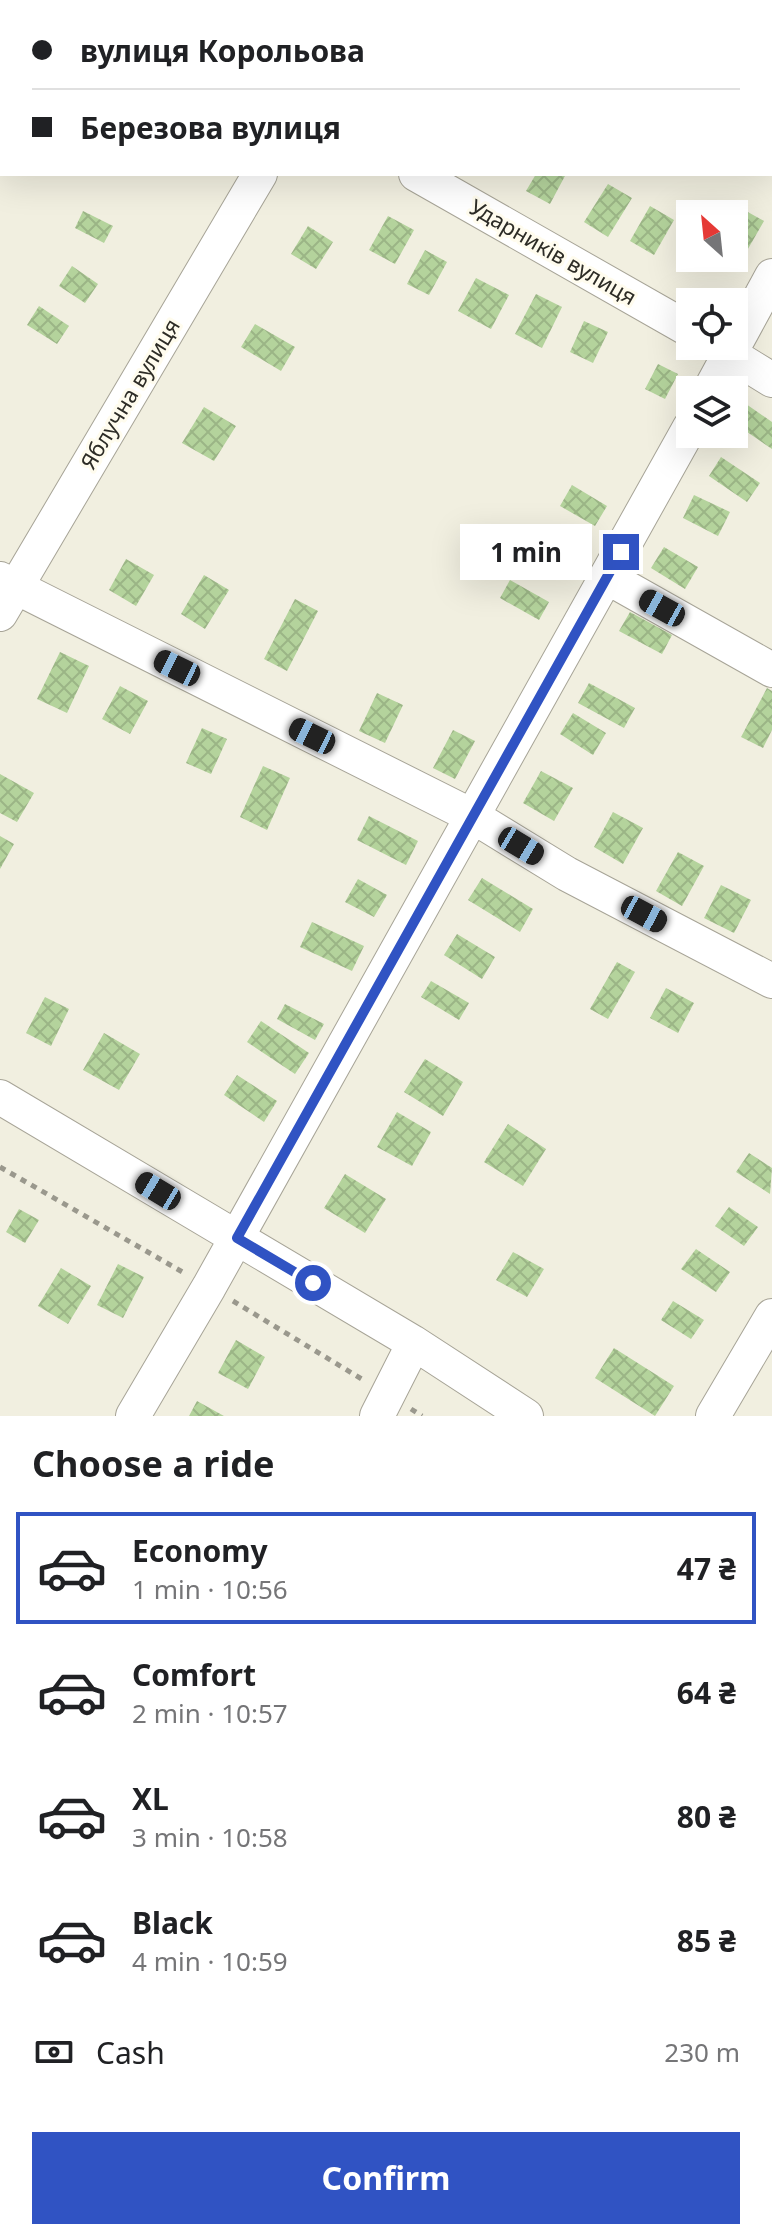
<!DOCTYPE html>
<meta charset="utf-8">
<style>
body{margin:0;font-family:"Noto Sans",sans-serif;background:#f2f2f2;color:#202124;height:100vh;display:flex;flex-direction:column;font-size:30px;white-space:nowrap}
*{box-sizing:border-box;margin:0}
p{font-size:26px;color:#757577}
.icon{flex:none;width:44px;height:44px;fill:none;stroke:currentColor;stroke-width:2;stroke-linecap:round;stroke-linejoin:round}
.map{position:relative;height:1416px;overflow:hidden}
.drawer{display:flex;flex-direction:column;background:#fff;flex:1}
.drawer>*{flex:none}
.guide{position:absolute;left:0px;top:0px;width:772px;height:176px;box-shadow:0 8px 32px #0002;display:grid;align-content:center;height:176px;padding:0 32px;background:#fff}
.needle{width:52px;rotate:333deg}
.fabs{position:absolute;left:676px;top:200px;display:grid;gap:16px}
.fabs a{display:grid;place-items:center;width:72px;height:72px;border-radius:0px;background:#fff;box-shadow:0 8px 32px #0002;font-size:40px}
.end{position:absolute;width:36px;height:36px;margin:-18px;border:10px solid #3053c3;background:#fff;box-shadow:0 0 0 4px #fff}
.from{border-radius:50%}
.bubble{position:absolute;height:56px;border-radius:0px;background:#fff;box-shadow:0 8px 32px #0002;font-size:26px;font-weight:700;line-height:56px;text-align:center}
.car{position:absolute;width:24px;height:48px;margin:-24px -12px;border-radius:10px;box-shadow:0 0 6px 2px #0007;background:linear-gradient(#222 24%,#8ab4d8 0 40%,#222 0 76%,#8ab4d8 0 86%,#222 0)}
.guide b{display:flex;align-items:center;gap:28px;height:76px;font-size:30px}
.guide b+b{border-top:2px solid #e0e0e0}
.guide i{width:20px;height:20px;background:#202124}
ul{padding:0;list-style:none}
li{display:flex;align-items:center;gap:24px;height:112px;margin:0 16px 12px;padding:0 16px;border:4px solid transparent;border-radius:0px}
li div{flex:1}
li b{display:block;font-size:30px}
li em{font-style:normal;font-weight:700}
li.selected{border-color:#3053c3}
li>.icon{width:72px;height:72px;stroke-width:1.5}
h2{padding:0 32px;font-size:36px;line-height:96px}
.pay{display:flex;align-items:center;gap:20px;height:88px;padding:0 32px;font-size:30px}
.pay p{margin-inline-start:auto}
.button{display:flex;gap:16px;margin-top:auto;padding:16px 32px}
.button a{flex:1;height:92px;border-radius:0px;background:#3053c3;color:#fff;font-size:32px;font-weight:700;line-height:92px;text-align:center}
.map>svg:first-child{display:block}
.building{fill:url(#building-cross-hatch)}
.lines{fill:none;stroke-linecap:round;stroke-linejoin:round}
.minor-casing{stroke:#a7a497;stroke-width:36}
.path{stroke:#9a988d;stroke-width:5;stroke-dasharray:6 6;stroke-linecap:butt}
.minor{stroke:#fff;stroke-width:34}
.route{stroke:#3053c3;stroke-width:10}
.labels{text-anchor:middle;stroke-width:6;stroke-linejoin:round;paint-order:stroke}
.street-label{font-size:22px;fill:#2d2c26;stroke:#fffcee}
</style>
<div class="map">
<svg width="772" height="1416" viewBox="0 0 772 1416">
<defs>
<pattern id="building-cross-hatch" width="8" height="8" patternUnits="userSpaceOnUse" patternTransform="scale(2)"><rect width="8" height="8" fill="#b4d39c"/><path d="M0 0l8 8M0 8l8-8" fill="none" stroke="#9bb586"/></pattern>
</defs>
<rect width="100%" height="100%" fill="#f1efe0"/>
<path class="building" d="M 536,174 L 566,174 L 550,204 L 526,191 Z
M 608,184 L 632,198 L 608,237 L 584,222 Z
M 650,206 L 674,220 L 654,255 L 630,241 Z
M 737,206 L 764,221 L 741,261 L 734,257 L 733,214 Z
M 83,211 L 113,226 L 104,243 L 75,228 Z
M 388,216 L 414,230 L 395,264 L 369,250 Z
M 308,226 L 333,242 L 316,269 L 291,254 Z
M 425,250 L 447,262 L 429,295 L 407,284 Z
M 72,266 L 98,284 L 85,303 L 59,286 Z
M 476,278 L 509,295 L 491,329 L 458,311 Z
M 536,294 L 562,307 L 542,348 L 515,334 Z
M 39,306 L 69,326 L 57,344 L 27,325 Z
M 584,321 L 608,332 L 593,363 L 570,352 Z
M 255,324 L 295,347 L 281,371 L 241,347 Z
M 658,364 L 678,374 L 665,399 L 645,389 Z
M 746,404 L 772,422 L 772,449 L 734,423 Z
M 204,407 L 236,426 L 214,461 L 182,443 Z
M 721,457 L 760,483 L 747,502 L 709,476 Z
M 572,485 L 607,506 L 595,526 L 560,506 Z
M 694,495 L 730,512 L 718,536 L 683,518 Z
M 536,538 L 573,561 L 562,579 L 525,556 Z
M 664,547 L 698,567 L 685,589 L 651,568 Z
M 126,559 L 154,575 L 136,606 L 109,590 Z
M 204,575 L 229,590 L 205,629 L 181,614 Z
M 510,580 L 549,602 L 539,620 L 500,598 Z
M 295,599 L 318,611 L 287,671 L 264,659 Z
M 630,612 L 672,635 L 662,654 L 619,631 Z
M 60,652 L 89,666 L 67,713 L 37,699 Z
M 589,683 L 635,708 L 624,728 L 578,703 Z
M 120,686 L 148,701 L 130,734 L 102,719 Z
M 767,688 L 772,691 L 772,730 L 763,748 L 741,737 Z
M 377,693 L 403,705 L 385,743 L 359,731 Z
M 573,713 L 606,733 L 593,755 L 560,734 Z
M 202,728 L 227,739 L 211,774 L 186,763 Z
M 453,730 L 475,741 L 455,779 L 433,768 Z
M 263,766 L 290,778 L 267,830 L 240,817 Z
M 541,771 L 573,788 L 554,821 L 523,803 Z
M 0,774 L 34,793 L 17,822 L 0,813 Z
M 613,812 L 643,828 L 623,864 L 594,847 Z
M 369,816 L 418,841 L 406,865 L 357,840 Z
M 0,836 L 14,844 L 0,869 Z
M 678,852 L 704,866 L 682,906 L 656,891 Z
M 482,878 L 533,909 L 520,932 L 468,900 Z
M 358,879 L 387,895 L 374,917 L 345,902 Z
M 721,885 L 751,900 L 734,933 L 704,918 Z
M 312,922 L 364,946 L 352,971 L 300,947 Z
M 457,934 L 495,957 L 482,979 L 444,955 Z
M 617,962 L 635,972 L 608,1019 L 590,1009 Z
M 431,981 L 469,1003 L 459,1020 L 421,997 Z
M 666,988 L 694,1003 L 678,1033 L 650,1018 Z
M 45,997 L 69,1009 L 51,1046 L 26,1033 Z
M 285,1004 L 324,1024 L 315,1040 L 277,1019 Z
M 261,1021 L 309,1053 L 295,1074 L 247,1042 Z
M 104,1033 L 140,1054 L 119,1090 L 83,1070 Z
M 425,1059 L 463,1082 L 443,1116 L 404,1092 Z
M 237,1075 L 277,1101 L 264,1122 L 224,1095 Z
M 397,1112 L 431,1132 L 412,1166 L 377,1147 Z
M 508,1124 L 546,1149 L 523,1186 L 484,1162 Z
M 749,1153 L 772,1168 L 770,1194 L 736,1172 Z
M 345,1174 L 386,1199 L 365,1233 L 324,1208 Z
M 729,1207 L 758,1227 L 744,1246 L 715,1226 Z
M 19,1209 L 39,1220 L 25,1243 L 6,1232 Z
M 696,1249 L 730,1272 L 716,1292 L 681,1269 Z
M 513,1252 L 544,1269 L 527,1297 L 496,1280 Z
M 118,1264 L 144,1277 L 123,1318 L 97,1305 Z
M 61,1268 L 91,1286 L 68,1324 L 38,1306 Z
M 673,1301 L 704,1320 L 691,1339 L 661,1320 Z
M 236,1340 L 265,1357 L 248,1389 L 218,1373 Z
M 614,1348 L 674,1386 L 655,1416 L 595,1378 Z
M 197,1401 L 224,1416 L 189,1416 Z"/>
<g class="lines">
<g class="minor-casing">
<path id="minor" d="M 103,0 L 107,2
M 353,2 L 354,0
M 416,174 L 690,330
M 717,346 L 772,380
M 710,390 L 772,276
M 607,577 L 772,670
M 0,579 L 474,817 L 567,874 L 772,981
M 0,614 L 260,174
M 0,1097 L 414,1343 L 526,1416
M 133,1416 L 209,1287 L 690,427
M 377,1416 L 414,1343
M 713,1416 L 772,1316"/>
</g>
<path class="path" d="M 146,0 L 149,2
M 0,1167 L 186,1274
M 233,1301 L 365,1381
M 411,1409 L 422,1416"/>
<use href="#minor" class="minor"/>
</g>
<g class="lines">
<path class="route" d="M 313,1283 L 237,1238 L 621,552"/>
</g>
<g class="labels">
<g class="street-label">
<text transform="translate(553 252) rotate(30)" y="8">Ударників вулиця</text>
<text transform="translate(130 394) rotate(-59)" y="8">Яблучна вулиця</text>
</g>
</g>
</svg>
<div class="fabs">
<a><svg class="needle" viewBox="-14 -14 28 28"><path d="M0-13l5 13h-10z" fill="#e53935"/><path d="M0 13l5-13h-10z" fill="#757577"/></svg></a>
<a><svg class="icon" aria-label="locate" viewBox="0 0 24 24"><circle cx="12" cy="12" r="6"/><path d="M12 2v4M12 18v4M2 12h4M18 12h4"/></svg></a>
<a><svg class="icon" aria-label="layers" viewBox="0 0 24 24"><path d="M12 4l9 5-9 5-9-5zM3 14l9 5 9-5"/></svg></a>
</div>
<i class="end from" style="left:313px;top:1283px"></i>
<i class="end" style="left:621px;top:552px"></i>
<div class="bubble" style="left:460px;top:524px;width:132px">1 min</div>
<i class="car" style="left:662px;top:608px;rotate:299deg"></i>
<i class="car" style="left:177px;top:668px;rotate:296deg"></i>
<i class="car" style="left:312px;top:736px;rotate:296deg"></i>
<i class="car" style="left:521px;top:846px;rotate:121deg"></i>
<i class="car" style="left:644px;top:914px;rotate:118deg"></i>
<i class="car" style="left:158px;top:1191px;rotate:301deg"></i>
<div class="guide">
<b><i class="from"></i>вулиця Корольова</b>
<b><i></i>Березова вулиця</b>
</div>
</div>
<section class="drawer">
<h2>Choose a ride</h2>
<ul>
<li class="selected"><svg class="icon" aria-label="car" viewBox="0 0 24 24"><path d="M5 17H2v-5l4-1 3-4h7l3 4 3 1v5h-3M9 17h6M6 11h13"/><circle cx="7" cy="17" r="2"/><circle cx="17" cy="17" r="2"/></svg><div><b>Economy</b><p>1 min · 10:56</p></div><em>47 ₴</em></li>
<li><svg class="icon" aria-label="car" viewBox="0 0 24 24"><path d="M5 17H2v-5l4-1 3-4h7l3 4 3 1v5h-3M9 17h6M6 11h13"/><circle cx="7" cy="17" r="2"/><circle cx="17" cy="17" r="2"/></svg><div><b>Comfort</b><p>2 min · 10:57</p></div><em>64 ₴</em></li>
<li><svg class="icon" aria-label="car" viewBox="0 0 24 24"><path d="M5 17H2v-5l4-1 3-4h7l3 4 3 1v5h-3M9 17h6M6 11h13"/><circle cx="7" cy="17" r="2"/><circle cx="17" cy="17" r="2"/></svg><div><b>XL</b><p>3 min · 10:58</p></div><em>80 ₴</em></li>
<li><svg class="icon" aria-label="car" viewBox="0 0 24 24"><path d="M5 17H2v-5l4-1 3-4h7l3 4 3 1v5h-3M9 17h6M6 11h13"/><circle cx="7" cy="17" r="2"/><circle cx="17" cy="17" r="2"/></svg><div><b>Black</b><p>4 min · 10:59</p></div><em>85 ₴</em></li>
</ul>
<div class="pay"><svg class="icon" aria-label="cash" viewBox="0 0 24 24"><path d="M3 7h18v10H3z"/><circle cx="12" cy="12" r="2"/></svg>Cash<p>230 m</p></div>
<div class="button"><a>Confirm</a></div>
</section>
